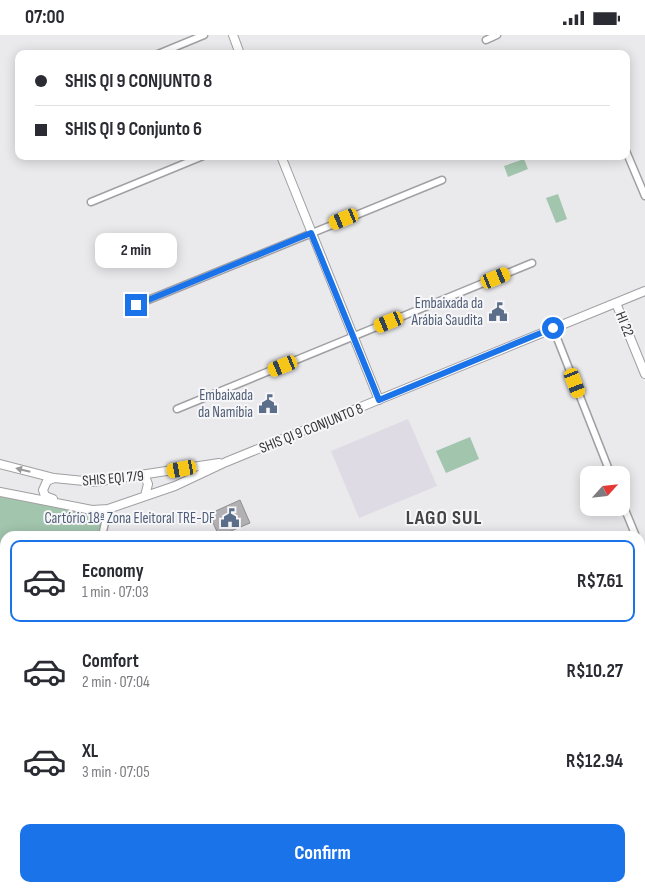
<!DOCTYPE html>
<meta charset="utf-8">
<style>
body{margin:0;font-family:"Sofia Sans Condensed",sans-serif;background:#f7f7f7;color:#2b2b33;height:100vh;display:flex;flex-direction:column;font-size:19px;white-space:nowrap}
*{box-sizing:border-box;margin:0}
p{font-size:16px;color:#7c7c81}
.icon{flex:none;width:28px;height:28px;fill:none;stroke:currentColor;stroke-width:2;stroke-linecap:round;stroke-linejoin:round}
.map{position:relative;flex:1;overflow:hidden}
.panel{position:absolute;left:0px;top:496px;width:645px;height:361px;display:flex;flex-direction:column;background:#fff;border-radius:15px 15px 0 0;box-shadow:0 2px 12px #0003}
.panel>*{flex:none}
.top-card{position:absolute;left:15px;top:15px;width:615px;height:110px;border-radius:10px;box-shadow:0 2px 12px #0003;display:grid;align-content:center;height:110px;padding:0 20px;background:#fff}
.needle{width:32px;rotate:63deg}
.controls{position:absolute;left:580px;top:431px;display:grid;gap:10px}
.controls a{display:grid;place-items:center;width:50px;height:50px;border-radius:10px;background:#fff;box-shadow:0 2px 12px #0003;font-size:25px}
.end{position:absolute;width:22px;height:22px;margin:-11px;border:6px solid #1a73e8;background:#fff;box-shadow:0 0 0 2px #fff}
.from{border-radius:50%}
.bubble{position:absolute;height:35px;border-radius:10px;background:#fff;box-shadow:0 2px 12px #0003;font-size:16px;font-weight:700;line-height:35px;text-align:center}
.car{position:absolute;width:15px;height:30px;margin:-15px -8px;border-radius:6px;box-shadow:0 0 4px 1px #0007;background:linear-gradient(#f5c518 24%,#345 0 40%,#f5c518 0 76%,#345 0 86%,#f5c518 0)}
.top-card b{display:flex;align-items:center;gap:18px;height:48px;font-size:19px}
.top-card b+b{border-top:1px solid #e1e1e2}
.top-card i{width:12px;height:12px;background:#2b2b33}
ul{padding:9px 0 0;list-style:none}
li{display:flex;align-items:center;gap:15px;height:82px;margin:0 10px 8px;padding:0 10px;border:2px solid transparent;border-radius:10px}
li div{flex:1}
li b{display:block;font-size:19px}
li em{font-style:normal;font-weight:700}
li.on{border-color:#1a73e8}
li>.icon{width:45px;height:45px;stroke-width:1.5}
.action{display:flex;gap:10px;margin-top:auto;padding:10px 20px}
.action a{flex:1;height:58px;border-radius:10px;background:#1a73e8;color:#fff;font-size:20px;font-weight:700;line-height:58px;text-align:center}
.status{display:flex;justify-content:space-between;align-items:center;height:35px;padding:0 25px;background:#fff;direction:ltr}
.status svg{height:14px;fill:currentColor}
.map>svg:first-child{display:block}
.built{fill:#dfdbe5}
.green{fill:#a2c5ad}
.building{fill:#b2b0b3;stroke:#8f8e91}
.lines{fill:none;stroke-linecap:round;stroke-linejoin:round}
.minor-casing{stroke:#a19fa2;stroke-width:9}
.tertiary-casing{stroke:#a19fa2;stroke-width:10}
.minor{stroke:#fff;stroke-width:6}
.tertiary{stroke:#fff;stroke-width:8}
.oneway{fill:#9a9a9a}
.route{stroke:#1a73e8;stroke-width:6}
.labels{text-anchor:middle;stroke-width:4;stroke-linejoin:round;paint-order:stroke}
.service-label{font-size:15px;fill:#4e5e75;stroke:#f7f6f9;text-anchor:end}
.street-label{font-size:15px;fill:#343435;stroke:#f7f6f9}
.district-label{font-size:20px;font-weight:bold;letter-spacing:1px;fill:#444346;stroke:#f7f6f9}
</style>
<div class="status"><b>07:00</b><svg viewBox="0 0 49 12"><path d="M0 12V9h3v3zM5 12V6h3v6zM10 12V3h3v9zM15 12V0h3v12zM26 1h20v11H26zM47 4h2v5h-2z"/></svg></div>
<div class="map">
<svg width="645" height="857" viewBox="0 0 645 857">
<rect width="100%" height="100%" fill="#eae9ec"/>
<path class="built" d="M 408,384 L 437,451 L 359,483 L 331,416 Z"/>
<path class="green" d="M 524,124 L 528,134 L 508,142 L 504,131 Z
M 558,159 L 567,184 L 556,188 L 546,163 Z
M 470,402 L 479,424 L 446,438 L 436,416 Z
M 0,460 L 102,481 L 98,501 L 5,501 L 5,602 L 0,601 Z"/>
<path class="building" d="M 240,465 L 250,488 L 219,501 L 209,479 Z"/>
<g class="lines">
<g class="minor-casing">
<path id="minor" d="M 486,5 L 497,0
M 158,19 L 204,0
M 626,116 L 645,161
M 91,167 L 203,121
M 136,270 L 442,145
M 553,293 L 611,440
M 177,374 L 532,228
M 621,465 L 635,499
M 102,501 L 108,474
M 0,676 L 5,677
M 0,790 L 5,791
M 274,857 L 275,852"/>
</g>
<g class="tertiary-casing">
<path id="tertiary" d="M 233,0 L 240,19
M 281,121 L 379,365
M 616,268 L 645,339
M 0,429 L 54,443 L 94,447 L 219,428
M 142,441 L 146,444 L 148,449 L 145,461
M 0,457 L 92,475 L 108,474 L 175,451 L 226,427 L 645,256
M 53,464 L 45,461 L 43,455 L 47,446 L 54,443
M 0,606 L 5,607
M 640,812 L 645,810
M 545,857 L 546,852"/>
</g>
<use href="#minor" class="minor"/>
<use href="#tertiary" class="tertiary"/>
</g>
<defs><path id="oneway-solid" d="M-6-.8H1V-3.2L6.5 0L1 3.2V.8H-6Z" transform="scale(1.25)"/></defs>
<use class="oneway" href="#oneway-solid" transform="translate(23 435) rotate(-166)"/>
<g class="lines">
<path class="route" d="M 136,270 L 311,198 L 379,365 L 553,293"/>
</g>
<defs>
<g id="civic-bare" transform="scale(1.5)"><path d="M-.6-6.5H3V-4.5H.6V-3L4-1V1h2V6H-6V1h2V-1L-.6-3ZM-1.2 2.5V6h2.4V2.5Z" fill="#5c6f8a" stroke="#f7f6f9" stroke-width="2.5" paint-order="stroke"/></g>
</defs>
<g fill-rule="evenodd">
<use href="#civic-bare" x="498" y="277"/>
<use href="#civic-bare" x="268" y="369"/>
<use href="#civic-bare" x="230" y="483"/>
</g>
<g class="labels">
<g class="service-label">
<text x="483" y="273">Embaixada da<tspan x="483" dy="17">Arábia Saudita</tspan></text>
<text x="253" y="365">Embaixada<tspan x="253" dy="17">da Namíbia</tspan></text>
<text x="215" y="488">Cartório 18ª Zona Eleitoral TRE-DF</text>
</g>
<g class="street-label">
<text transform="translate(625 289) rotate(68)" y="5">HI 22</text>
<text transform="translate(311 393) rotate(-22)" y="5">SHIS QI 9 CONJUNTO 8</text>
<text transform="translate(113 443) rotate(-5)" y="5">SHIS EQI 7/9</text>
</g>
<g class="district-label">
<text x="444" y="489">LAGO SUL</text>
</g>
</g>
</svg>
<div class="controls">
<a><svg class="needle" viewBox="-14 -14 28 28"><path d="M0-13l5 13h-10z" fill="#e53935"/><path d="M0 13l5-13h-10z" fill="#7c7c81"/></svg></a>
</div>
<i class="end from" style="left:553px;top:293px"></i>
<i class="end" style="left:136px;top:270px"></i>
<div class="bubble" style="left:95px;top:198px;width:82px">2 min</div>
<i class="car" style="left:344px;top:184px;rotate:248deg"></i>
<i class="car" style="left:496px;top:243px;rotate:68deg"></i>
<i class="car" style="left:389px;top:287px;rotate:248deg"></i>
<i class="car" style="left:283px;top:331px;rotate:248deg"></i>
<i class="car" style="left:575px;top:348px;rotate:159deg"></i>
<i class="car" style="left:182px;top:434px;rotate:260deg"></i>
<div class="top-card">
<b><i class="from"></i>SHIS QI 9 CONJUNTO 8</b>
<b><i></i>SHIS QI 9 Conjunto 6</b>
</div>
<section class="panel">
<ul>
<li class="on"><svg class="icon" aria-label="car" viewBox="0 0 24 24"><path d="M5 17H2v-5l4-1 3-4h7l3 4 3 1v5h-3M9 17h6M6 11h13"/><circle cx="7" cy="17" r="2"/><circle cx="17" cy="17" r="2"/></svg><div><b>Economy</b><p>1 min · 07:03</p></div><em>R$7.61</em></li>
<li><svg class="icon" aria-label="car" viewBox="0 0 24 24"><path d="M5 17H2v-5l4-1 3-4h7l3 4 3 1v5h-3M9 17h6M6 11h13"/><circle cx="7" cy="17" r="2"/><circle cx="17" cy="17" r="2"/></svg><div><b>Comfort</b><p>2 min · 07:04</p></div><em>R$10.27</em></li>
<li><svg class="icon" aria-label="car" viewBox="0 0 24 24"><path d="M5 17H2v-5l4-1 3-4h7l3 4 3 1v5h-3M9 17h6M6 11h13"/><circle cx="7" cy="17" r="2"/><circle cx="17" cy="17" r="2"/></svg><div><b>XL</b><p>3 min · 07:05</p></div><em>R$12.94</em></li>
</ul>
<div class="action"><a>Confirm</a></div>
</section>
</div>
